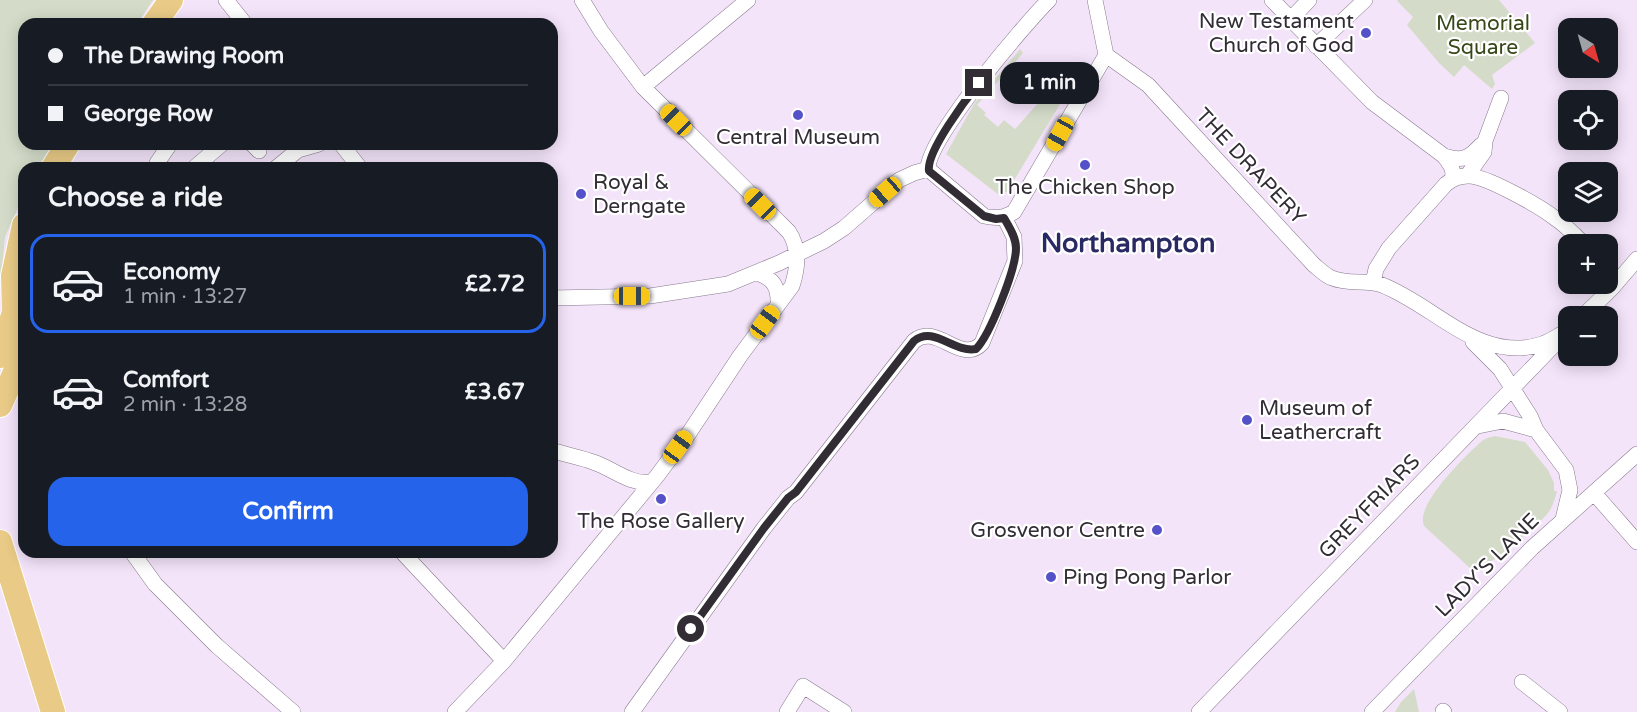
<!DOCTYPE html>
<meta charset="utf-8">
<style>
body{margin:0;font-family:"Varela Round",sans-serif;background:#242831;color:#f1f3f6;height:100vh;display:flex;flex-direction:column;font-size:22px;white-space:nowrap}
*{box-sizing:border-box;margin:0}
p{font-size:20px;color:#9ea1a6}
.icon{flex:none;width:33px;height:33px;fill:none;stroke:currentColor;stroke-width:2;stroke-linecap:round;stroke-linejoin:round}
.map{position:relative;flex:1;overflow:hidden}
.drawer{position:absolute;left:18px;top:162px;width:540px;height:396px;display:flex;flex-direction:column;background:#171b24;border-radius:18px;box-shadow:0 3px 15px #0003}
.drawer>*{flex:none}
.banner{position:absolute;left:18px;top:18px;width:540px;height:132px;border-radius:18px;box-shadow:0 3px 15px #0003;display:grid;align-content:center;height:132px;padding:0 30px;background:#171b24}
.needle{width:39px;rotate:143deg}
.tools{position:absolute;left:1558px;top:18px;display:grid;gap:12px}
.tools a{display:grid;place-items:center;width:60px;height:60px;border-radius:12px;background:#171b24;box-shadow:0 3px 15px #0003;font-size:30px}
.end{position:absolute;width:27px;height:27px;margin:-14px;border:8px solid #322c34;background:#fff;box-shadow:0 0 0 3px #fff}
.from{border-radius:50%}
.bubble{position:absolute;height:42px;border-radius:18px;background:#171b24;box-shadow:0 3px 15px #0003;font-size:20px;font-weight:800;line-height:42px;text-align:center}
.car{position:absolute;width:18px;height:36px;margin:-18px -9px;border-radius:8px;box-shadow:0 0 4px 2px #0007;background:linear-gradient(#f5c518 24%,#345 0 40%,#f5c518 0 76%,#345 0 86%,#f5c518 0)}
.banner b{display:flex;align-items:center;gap:21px;height:57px;font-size:22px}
.banner b+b{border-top:2px solid #363941}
.banner i{width:15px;height:15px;background:#f1f3f6}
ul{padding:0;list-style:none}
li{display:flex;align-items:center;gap:18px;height:99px;margin:0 12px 9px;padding:0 18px;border:3px solid transparent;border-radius:18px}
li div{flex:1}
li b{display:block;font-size:22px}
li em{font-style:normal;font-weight:800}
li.active{border-color:#2563eb}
li>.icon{width:54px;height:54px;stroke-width:1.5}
h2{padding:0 30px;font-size:27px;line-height:72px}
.action{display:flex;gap:12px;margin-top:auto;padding:12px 30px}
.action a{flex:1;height:69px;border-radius:18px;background:#2563eb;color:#fff;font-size:24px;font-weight:800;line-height:69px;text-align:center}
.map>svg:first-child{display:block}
.green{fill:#d4dcc9}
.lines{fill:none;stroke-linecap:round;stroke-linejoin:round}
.minor-casing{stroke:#87798d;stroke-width:16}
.primary-casing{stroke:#fff;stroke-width:26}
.minor{stroke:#fff;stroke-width:15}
.primary{stroke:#e9cb87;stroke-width:24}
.route{stroke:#322c34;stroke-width:8}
.poi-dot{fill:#5551c9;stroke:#fff;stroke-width:2}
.labels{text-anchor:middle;stroke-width:4.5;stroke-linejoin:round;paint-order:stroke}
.poi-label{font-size:21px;fill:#322c34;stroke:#fff}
.park-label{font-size:21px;fill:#364718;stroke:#fff}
.street-label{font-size:21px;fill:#322c34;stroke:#fff}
.district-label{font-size:27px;font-weight:bold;fill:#292963;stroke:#fff}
</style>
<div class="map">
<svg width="1637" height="712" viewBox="0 0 1637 712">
<rect width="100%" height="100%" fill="#f4e4fa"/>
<path class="green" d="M 0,0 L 153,0 L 137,24 L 24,24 L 24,144 L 57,144 L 41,168 L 24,168 L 24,194 L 5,237 L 0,289 Z
M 1398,0 L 1499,0 L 1535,43 L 1492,75 L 1495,84 L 1492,89 L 1464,65 L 1454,77 L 1439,63 L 1407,25 L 1413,17 L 1397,1 Z
M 1020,49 L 1023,53 L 977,105 L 986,113 L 984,115 L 998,127 L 1004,120 L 1015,129 L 1055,84 L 1060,89 L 1070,78 L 1074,81 L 1007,192 L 999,195 L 946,154 L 974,104 Z
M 1495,436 L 1525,442 L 1548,470 L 1554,483 L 1554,491 L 1557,491 C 1555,499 1553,506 1548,513 C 1541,523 1486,569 1475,571 L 1470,568 L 1425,527 C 1411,508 1468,453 1482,441 C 1486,438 1491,437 1495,436 Z
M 1414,689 L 1419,712 L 1395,712 L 1401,702 Z"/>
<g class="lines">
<g class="minor-casing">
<path id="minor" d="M 226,0 L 245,24
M 1095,0 L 1106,55
M 1272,0 L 1372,102 L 1444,156 C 1450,164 1455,170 1452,179
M 1290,20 L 1309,0
M 1316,46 L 1365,0
M 1106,55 L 1148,85 L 1314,265 C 1319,269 1326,276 1332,278 C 1348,285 1367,279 1382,285 C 1436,306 1480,364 1542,344 C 1551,341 1559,335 1567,331
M 643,87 L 748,0
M 252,144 L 259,151
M 341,144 L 360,168
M 1444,156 C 1463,162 1469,158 1481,145
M 163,168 L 157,163 L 170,144
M 194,168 L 222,144
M 276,168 L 298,150 L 319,144
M 928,169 L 984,216 C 997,219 1003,218 1014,212 L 1106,55
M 928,169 C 927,139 1024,25 1049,0
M 1467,176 L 1484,152 L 1485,141 L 1501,98
M 1608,269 L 1611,272 L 1612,288
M 757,273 C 773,278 779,287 778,305
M 1373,283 L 1376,269 L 1389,248 L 1446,184 C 1452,179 1459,176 1468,176 C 1485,175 1541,207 1556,219 C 1567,226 1575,236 1584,244
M 552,298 L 650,296 L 728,284 L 779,263 L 824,241 L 844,228 L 899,180 L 914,173 L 928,169
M 1583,316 L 1612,288 L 1637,259
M 1473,342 L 1500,369 L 1530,416 L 1536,430 L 1566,470 L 1570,490 L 1563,519
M 1478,426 L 1503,421 L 1536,430
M 552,450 C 565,455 580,457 593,462 C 612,468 630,485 650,482
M 1594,493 L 1637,542
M 132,552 L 155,584 L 217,646 L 293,712
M 402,552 L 504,661
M 1522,682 L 1560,712
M 1443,711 L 1444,712
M 455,712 L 504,661 L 657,476 L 689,433 L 740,356 L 792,286 C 798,268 800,249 789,232 L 643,87 L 601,31 L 582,0
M 632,712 L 764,528 L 788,498 L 796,492 L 914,341 C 937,322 961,366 982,343 L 1015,261 L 1014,237 L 1004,217
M 787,712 L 803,686 L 844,712
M 1199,712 L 1560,339
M 1372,712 L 1532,548 L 1637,454"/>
</g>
<g class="primary-casing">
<path id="primary" d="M 154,24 L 171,0
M 53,168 L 68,144
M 0,356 L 14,312 L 13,276 L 24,225
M 0,405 L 19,363 L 24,330
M 0,542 L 53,712"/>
</g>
<use href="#minor" class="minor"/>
<use href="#primary" class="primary"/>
</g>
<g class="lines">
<path class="route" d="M 691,629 L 764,528 L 788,498 L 796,492 L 914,341 C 934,325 953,353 976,349 C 990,335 1016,269 1016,248 C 1016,237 1009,227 1004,218 L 996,219 L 984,216 L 929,171 C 926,152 966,99 979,83"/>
</g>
<g class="poi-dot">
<circle cx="1366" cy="33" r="6"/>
<circle cx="798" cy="115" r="6"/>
<circle cx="1085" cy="165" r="6"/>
<circle cx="581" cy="194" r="6"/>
<circle cx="1247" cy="420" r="6"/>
<circle cx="661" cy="499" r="6"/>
<circle cx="1157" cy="530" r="6"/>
<circle cx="1051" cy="577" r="6"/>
</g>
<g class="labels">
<g class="poi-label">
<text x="1354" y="28" text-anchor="end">New Testament<tspan x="1354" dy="24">Church of God</tspan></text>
<text x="798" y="144">Central Museum</text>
<text x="593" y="189" text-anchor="start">Royal &amp;<tspan x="593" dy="24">Derngate</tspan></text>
<text x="1085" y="194">The Chicken Shop</text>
<text x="1259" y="415" text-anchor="start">Museum of<tspan x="1259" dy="24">Leathercraft</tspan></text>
<text x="661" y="528">The Rose Gallery</text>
<text x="1145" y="537" text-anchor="end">Grosvenor Centre</text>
<text x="1063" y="584" text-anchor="start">Ping Pong Parlor</text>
</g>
<g class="park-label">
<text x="1483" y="30">Memorial<tspan x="1483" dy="24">Square</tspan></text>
</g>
<g class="street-label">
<text transform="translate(1251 166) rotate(47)" y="7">THE DRAPERY</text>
<text transform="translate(1369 506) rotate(-46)" y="7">GREYFRIARS</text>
<text transform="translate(1487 565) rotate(-45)" y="7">LADY'S LANE</text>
</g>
<g class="district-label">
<text x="1128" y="252">Northampton</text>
</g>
</g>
</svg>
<div class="tools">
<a><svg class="needle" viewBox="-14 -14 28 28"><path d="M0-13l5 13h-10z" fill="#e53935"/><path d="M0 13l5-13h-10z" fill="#9ea1a6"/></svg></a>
<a><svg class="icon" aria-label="locate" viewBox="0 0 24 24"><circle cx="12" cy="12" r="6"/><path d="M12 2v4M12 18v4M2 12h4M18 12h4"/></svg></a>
<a><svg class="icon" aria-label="layers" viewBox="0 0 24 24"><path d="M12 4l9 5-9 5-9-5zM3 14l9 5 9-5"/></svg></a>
<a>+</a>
<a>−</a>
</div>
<i class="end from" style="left:691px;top:629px"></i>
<i class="end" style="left:979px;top:83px"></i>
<div class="bubble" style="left:1000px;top:62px;width:99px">1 min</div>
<i class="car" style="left:676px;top:120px;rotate:315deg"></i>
<i class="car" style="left:1060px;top:134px;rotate:209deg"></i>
<i class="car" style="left:885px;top:192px;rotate:229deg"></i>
<i class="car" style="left:760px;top:204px;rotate:315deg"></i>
<i class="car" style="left:632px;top:296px;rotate:90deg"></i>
<i class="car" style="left:765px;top:322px;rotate:36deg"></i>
<i class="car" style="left:678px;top:447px;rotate:36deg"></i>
<div class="banner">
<b><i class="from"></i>The Drawing Room</b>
<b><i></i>George Row</b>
</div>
<section class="drawer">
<h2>Choose a ride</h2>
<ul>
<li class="active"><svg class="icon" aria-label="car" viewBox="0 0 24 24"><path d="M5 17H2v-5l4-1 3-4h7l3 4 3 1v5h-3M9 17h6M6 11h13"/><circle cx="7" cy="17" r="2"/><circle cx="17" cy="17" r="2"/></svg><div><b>Economy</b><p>1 min · 13:27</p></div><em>£2.72</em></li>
<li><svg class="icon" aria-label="car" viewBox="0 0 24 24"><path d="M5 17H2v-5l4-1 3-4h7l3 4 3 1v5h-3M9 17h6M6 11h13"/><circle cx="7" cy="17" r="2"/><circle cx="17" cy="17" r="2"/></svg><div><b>Comfort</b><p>2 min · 13:28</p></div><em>£3.67</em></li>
</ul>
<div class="action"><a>Confirm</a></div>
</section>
</div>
